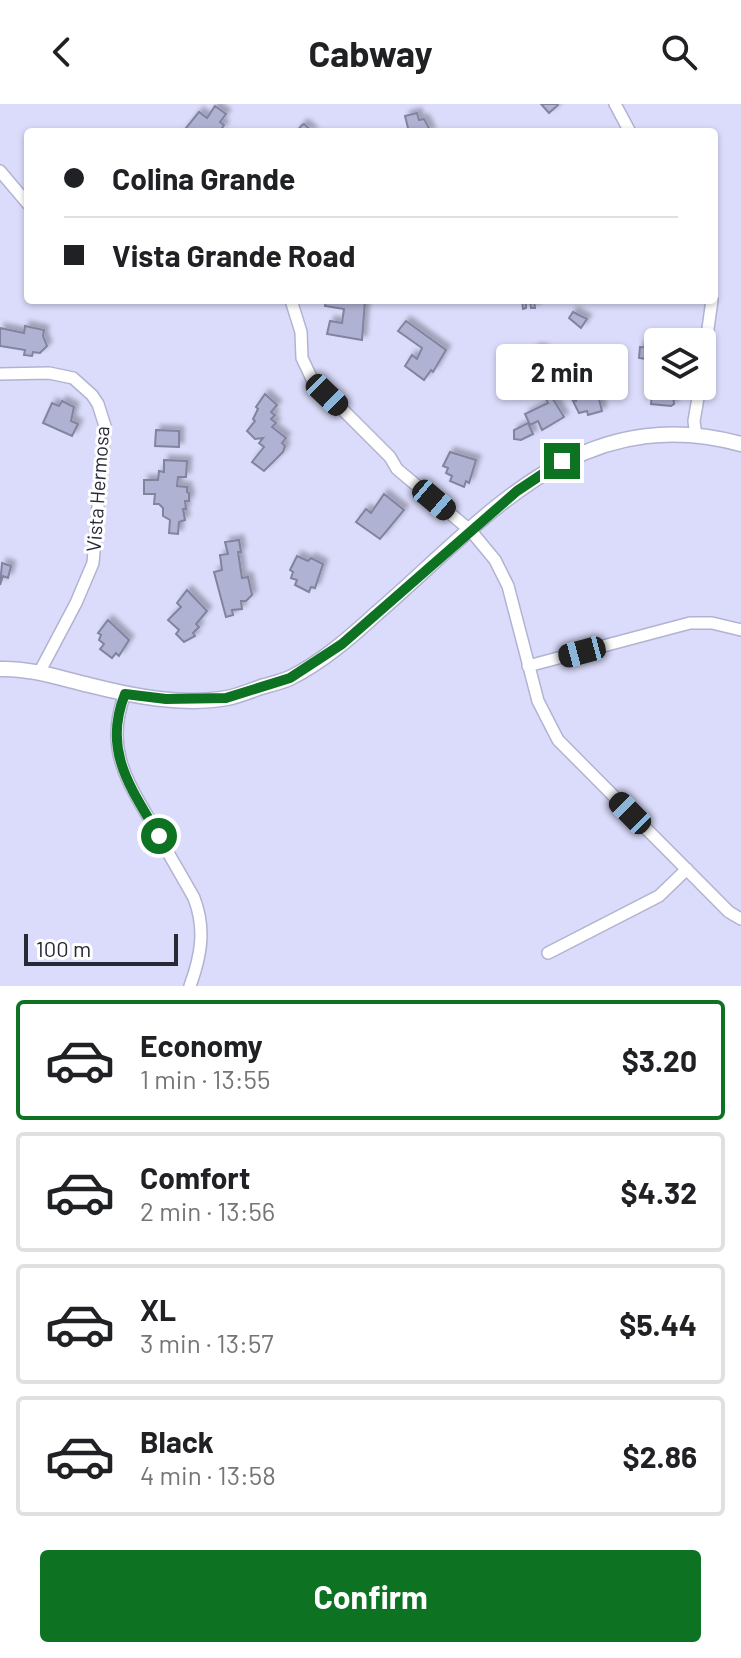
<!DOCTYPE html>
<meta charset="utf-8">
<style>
body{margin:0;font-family:Barlow,sans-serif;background:#f2f2f2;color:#202124;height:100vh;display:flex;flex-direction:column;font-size:30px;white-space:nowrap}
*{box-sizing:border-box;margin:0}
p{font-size:26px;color:#757577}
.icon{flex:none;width:44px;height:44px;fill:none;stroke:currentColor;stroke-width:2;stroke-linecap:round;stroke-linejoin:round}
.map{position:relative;height:882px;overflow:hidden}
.panel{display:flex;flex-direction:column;background:#fff;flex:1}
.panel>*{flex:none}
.hud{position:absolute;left:24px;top:24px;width:694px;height:176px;border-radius:8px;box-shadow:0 2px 6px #0004;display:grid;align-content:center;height:176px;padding:0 40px;background:#fff}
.fabs{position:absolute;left:644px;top:224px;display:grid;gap:16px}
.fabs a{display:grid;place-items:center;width:72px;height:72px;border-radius:8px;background:#fff;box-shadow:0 2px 6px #0004;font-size:40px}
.scale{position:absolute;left:24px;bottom:20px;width:154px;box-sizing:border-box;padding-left:8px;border:4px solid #282935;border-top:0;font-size:22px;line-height:28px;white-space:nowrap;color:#282935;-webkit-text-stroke:6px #fff;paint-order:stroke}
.end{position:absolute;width:36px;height:36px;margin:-18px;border:10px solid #0d7323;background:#fff;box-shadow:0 0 0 4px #fff}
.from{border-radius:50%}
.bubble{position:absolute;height:56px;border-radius:8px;background:#fff;box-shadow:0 2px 6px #0004;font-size:26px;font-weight:700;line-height:56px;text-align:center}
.car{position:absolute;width:24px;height:48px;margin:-24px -12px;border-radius:10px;box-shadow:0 0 6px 2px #0007;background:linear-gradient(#222 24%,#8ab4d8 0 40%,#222 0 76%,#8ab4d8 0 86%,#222 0)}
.hud b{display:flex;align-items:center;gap:28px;height:76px;font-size:30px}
.hud b+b{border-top:2px solid #e0e0e0}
.hud i{width:20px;height:20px;background:#202124}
ul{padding:14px 0 0;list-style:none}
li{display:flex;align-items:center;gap:24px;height:120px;margin:0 16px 12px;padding:0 24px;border:4px solid #e0e0e0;border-radius:8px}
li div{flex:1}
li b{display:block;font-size:30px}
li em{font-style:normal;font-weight:700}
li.current{border-color:#0d7323}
li>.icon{width:72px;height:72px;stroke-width:1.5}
.cta{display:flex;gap:16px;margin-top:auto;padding:16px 40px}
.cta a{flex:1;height:92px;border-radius:8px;background:#0d7323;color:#fff;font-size:32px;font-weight:700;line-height:92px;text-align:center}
header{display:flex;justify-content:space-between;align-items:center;height:104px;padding:0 40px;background:#fff;font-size:36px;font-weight:700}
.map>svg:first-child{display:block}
.building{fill:#b0b2d3;stroke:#82839f;stroke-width:2;filter:url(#shadow)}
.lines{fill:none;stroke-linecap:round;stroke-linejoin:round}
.minor-casing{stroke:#b1b3d1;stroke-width:14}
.tertiary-casing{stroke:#b1b3d1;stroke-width:17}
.minor{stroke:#fff;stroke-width:11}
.tertiary{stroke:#fff;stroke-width:14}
.route{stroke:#0d7323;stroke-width:10}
.labels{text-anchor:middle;stroke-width:6;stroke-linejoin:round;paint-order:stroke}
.street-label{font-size:20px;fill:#282935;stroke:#fff}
</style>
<header><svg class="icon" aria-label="back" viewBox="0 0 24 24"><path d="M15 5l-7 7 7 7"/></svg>Cabway<svg class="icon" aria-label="search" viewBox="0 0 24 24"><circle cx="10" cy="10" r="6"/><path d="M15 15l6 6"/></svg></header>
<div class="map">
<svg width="741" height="882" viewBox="0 0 741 882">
<defs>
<filter id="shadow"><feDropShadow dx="4.5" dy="-4.5" stdDeviation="2" flood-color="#0004"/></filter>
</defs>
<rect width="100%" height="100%" fill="#dbdcfb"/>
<path class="building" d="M 541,0 L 557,0 L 558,1 L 549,9 Z
M 215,2 L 226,10 L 220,18 L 224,21 L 221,26 L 183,28 L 199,8 L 207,14 Z
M 417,9 L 419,16 L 424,15 L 431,28 L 409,28 L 405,12 Z
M 304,20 L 313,28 L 296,28 L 302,21 Z
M 326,196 L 365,196 L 362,236 L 327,230 L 330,217 L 342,219 L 344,205 L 325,202 Z
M 522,196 L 534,196 L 535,204 L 531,204 L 530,197 L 526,197 L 526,204 L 523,205 Z
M 573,208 L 587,215 L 581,224 L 569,214 Z
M 406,217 L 446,246 L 433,268 L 431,266 L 424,276 L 405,262 L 412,251 L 417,255 L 422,244 L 398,227 Z
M 25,222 L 44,226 L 43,232 L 47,242 L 40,249 L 33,248 L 32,252 L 24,251 L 25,246 L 0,242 L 0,224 L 24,229 Z
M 640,243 L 654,244 L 653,256 L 639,254 Z
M 537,244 L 538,246 L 543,245 L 550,267 L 534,272 L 530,249 Z
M 657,245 L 658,282 L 681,283 L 680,292 L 673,291 L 674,300 L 671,302 L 651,300 Z
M 604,276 L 605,281 L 617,278 L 620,290 L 599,295 L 602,307 L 588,311 L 587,307 L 579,309 L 573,297 L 576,297 L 573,284 Z
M 265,290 L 277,301 L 271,308 L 275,311 L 271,315 L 276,319 L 272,323 L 286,334 L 282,339 L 285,342 L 283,348 L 264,367 L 252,358 L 264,343 L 259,339 L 263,334 L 255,335 L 247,327 L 255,317 L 253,315 L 258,305 L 256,303 Z
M 551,292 L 564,313 L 542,326 L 538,317 L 530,321 L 525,310 L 548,299 L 546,295 Z
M 62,297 L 74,303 L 71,317 L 78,320 L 72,332 L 43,319 L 52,299 L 59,302 Z
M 528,319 L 533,330 L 521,336 L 514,335 L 514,326 Z
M 156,326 L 179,327 L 179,343 L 155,342 Z
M 450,348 L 476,356 L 469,379 L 466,377 L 464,383 L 450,377 L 452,372 L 446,369 L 448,364 L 443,362 Z
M 164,356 L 187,357 L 186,373 L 178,373 L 177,382 L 187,383 L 187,388 L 189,389 L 189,397 L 185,397 L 186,405 L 183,405 L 185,416 L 179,418 L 178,430 L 169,429 L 170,416 L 163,412 L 163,404 L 159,400 L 154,400 L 155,390 L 144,390 L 144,376 L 158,376 L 159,367 L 164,368 Z
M 384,390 L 404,406 L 380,435 L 356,418 L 366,405 L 371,409 Z
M 239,436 L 241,448 L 238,448 L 242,474 L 248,473 L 252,491 L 246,497 L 241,497 L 242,505 L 232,506 L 233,511 L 226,513 L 214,468 L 222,466 L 220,451 L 228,450 L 225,438 Z
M 297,452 L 308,457 L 311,454 L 323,460 L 315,484 L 311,483 L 309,488 L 295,481 L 297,476 L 291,474 L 293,468 L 290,466 Z
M 2,459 L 11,462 L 8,474 L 3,472 L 0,481 Z
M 187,486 L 207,507 L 196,520 L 199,523 L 193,529 L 195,532 L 184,538 L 176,530 L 179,526 L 168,516 L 181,503 L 177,499 Z
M 108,516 L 129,536 L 119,552 L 116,549 L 112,554 L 100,545 L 104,540 L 99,536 L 101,531 L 98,529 Z"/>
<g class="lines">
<g class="minor-casing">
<path id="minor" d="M 615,0 L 630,28
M 0,67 L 28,100
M 291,196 L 301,228 L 302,254 L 312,275 L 390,353 L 397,365 L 471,427 L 495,456 L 508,482 L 538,597 L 558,636 L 729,808 L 741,815
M 702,268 L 712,196
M 0,270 L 49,269 L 73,274 L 92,291 L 98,300 L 105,322 L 93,459 L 76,499 L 39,569
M 696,332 L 694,317 L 700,282
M 528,562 L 690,519 L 712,519 L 741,526
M 125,590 C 105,642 125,674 151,718 C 165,744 180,769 194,794 C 206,825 201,852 190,882
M 548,849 L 659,792 L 687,765"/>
</g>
<g class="tertiary-casing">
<path id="tertiary" d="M 0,565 C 30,564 59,574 89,581 C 132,592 182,602 227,594 C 238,592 250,587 261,583 C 271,580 281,578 290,574 C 322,558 351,533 377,509 C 487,414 578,296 741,340"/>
</g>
<use href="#minor" class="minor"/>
<use href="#tertiary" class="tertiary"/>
</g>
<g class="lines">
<path class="route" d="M 159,732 C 131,684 102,647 125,590 L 166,595 L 226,594 L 290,574 L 342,540 L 517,387 L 562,357"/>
</g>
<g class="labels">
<g class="street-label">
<text transform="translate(98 385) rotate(-86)" y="7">Vista Hermosa</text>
</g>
</g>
</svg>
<div class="fabs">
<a><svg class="icon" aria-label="layers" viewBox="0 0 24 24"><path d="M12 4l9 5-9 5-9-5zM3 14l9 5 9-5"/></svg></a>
</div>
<div class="scale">100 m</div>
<i class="end from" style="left:159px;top:732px"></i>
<i class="end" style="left:562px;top:357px"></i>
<div class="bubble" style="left:496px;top:240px;width:132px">2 min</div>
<i class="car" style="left:327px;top:291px;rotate:134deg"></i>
<i class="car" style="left:434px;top:396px;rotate:130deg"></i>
<i class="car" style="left:582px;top:548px;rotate:255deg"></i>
<i class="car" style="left:630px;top:709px;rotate:315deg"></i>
<div class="hud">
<b><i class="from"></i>Colina Grande</b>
<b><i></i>Vista Grande Road</b>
</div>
</div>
<section class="panel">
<ul>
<li class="current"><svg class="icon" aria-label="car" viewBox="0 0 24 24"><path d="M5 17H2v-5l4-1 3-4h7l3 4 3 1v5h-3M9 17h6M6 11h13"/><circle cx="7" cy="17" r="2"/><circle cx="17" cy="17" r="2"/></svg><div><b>Economy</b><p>1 min · 13:55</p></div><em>$3.20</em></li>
<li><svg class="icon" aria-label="car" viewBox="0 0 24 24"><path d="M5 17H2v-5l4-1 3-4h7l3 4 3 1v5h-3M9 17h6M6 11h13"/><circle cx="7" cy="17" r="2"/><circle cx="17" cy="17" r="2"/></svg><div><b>Comfort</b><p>2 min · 13:56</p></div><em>$4.32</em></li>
<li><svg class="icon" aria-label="car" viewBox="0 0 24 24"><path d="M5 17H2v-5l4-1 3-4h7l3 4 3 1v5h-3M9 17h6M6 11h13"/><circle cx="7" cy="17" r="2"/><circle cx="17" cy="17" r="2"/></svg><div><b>XL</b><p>3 min · 13:57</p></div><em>$5.44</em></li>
<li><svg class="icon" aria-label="car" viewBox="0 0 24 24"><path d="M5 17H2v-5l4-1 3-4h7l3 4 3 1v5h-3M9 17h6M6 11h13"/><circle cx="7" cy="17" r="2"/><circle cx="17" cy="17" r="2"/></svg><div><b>Black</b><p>4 min · 13:58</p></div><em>$2.86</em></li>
</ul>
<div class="cta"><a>Confirm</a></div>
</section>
